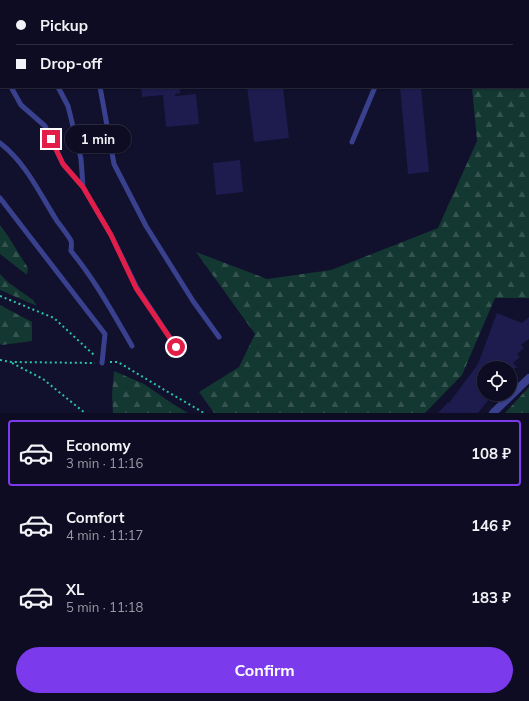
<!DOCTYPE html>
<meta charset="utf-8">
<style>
body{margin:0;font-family:Mulish,sans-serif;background:#16152a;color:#f1f3f6;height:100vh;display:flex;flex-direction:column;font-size:15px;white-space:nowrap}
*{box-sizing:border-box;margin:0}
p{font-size:13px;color:#9a9ba5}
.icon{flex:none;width:22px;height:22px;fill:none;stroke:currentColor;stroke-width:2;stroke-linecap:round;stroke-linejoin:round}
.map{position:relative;height:413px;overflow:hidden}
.details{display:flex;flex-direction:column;background:#0d0c22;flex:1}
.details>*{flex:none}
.top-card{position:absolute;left:0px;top:0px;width:529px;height:88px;box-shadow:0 1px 3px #0004,0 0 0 1px #2d2c40;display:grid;align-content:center;height:88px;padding:0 16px;background:#0d0c22}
.buttons{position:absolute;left:477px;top:361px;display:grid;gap:8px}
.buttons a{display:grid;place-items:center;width:40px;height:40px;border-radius:50%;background:#0d0c22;box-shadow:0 1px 3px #0004,0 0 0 1px #2d2c40;font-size:20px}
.end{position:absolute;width:18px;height:18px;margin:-9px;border:5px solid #e11d48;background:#fff;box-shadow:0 0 0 2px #fff}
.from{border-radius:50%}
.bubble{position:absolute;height:28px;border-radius:14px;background:#0d0c22;box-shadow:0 1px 3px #0004,0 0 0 1px #2d2c40;font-size:13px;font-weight:700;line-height:28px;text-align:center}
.top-card b{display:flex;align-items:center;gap:14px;height:38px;font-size:15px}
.top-card b+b{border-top:1px solid #2d2c40}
.top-card i{width:10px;height:10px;background:#f1f3f6}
ul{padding:7px 0 0;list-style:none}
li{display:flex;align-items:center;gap:12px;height:66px;margin:0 8px 6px;padding:0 8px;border:2px solid transparent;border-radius:4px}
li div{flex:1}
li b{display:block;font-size:15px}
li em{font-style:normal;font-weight:700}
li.active{border-color:#7c3aed}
li>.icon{width:36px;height:36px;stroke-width:1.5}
.primary-button{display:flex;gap:8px;margin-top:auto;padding:8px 16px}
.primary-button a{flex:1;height:46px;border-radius:24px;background:#7c3aed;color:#fff;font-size:16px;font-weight:700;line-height:46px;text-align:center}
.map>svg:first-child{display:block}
.forest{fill:url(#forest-firs)}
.building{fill:#1e1b4f}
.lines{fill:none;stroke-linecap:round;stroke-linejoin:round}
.path{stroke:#2ac5a6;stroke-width:2;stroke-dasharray:2 3;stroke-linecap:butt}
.service{stroke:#39418e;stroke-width:5}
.minor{stroke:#39418e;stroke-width:8}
.route{stroke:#e11d48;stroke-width:5}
</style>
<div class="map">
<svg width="529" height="413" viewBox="0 0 529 413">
<defs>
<pattern id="forest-firs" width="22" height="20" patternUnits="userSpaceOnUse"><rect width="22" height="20" fill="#133731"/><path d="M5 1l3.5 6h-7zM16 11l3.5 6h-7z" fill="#355450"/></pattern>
</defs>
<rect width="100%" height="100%" fill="#11102d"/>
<path class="forest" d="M 464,0 L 529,0 L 529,298 L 495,298 L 462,375 L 425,413 L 214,413 L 199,392 L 239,367 L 255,334 L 196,252 L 267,279 L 331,270 L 438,228 L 477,141 L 472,87 L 528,87 L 528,1 L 464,1 Z
M 0,225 L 8,236 L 28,268 L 27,275 L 0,254 Z
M 0,274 L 9,283 L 33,300 L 37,306 L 0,290 Z
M 0,305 L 32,322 L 32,341 L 2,345 L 0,344 Z
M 114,371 L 144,384 L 173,404 L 188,413 L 113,413 L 112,394 Z
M 529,387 L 529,413 L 505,413 Z"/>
<path class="building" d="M 141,87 L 180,87 L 180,93 L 175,94 L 175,96 L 196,94 L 199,124 L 166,127 L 163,95 L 142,97 Z
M 247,87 L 283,87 L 289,138 L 254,142 Z
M 400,87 L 421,87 L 429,172 L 408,174 Z
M 240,160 L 243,192 L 216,195 L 213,163 Z
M 497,313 L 522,323 L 529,317 L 529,339 L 521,345 L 524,348 L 517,354 L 520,357 L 513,363 L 518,368 L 484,368 L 484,394 L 493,394 L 478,413 L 438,413 L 448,402 L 449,403 L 478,364 Z"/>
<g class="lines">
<path class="path" d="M 0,296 L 54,318 L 94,355
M 0,360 L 11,362 L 95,363
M 110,362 L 118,362 L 168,392 L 204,413
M 12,363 L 43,379 L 85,413"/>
<path class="service" d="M 81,0 L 81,1
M 377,0 L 377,1
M 0,8 L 1,9
M 0,68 L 1,69
M 11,87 L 21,105 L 45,126 L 63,164 L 83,187
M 58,87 L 68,106 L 81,159 L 83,187 L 111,235 L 137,288 L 176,347
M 100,87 L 114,164 L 146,226 L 193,301 L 219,337
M 352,142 L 375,87
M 0,143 C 26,163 40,194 57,221 C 60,225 70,238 71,241 C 72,244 71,248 71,251 C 95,280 113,313 132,346
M 0,198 L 105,334 L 102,363"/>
<path class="minor" d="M 493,413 L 529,378"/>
</g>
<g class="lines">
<path class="route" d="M 51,139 L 63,164 L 83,187 L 111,235 L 136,288 L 176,347"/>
</g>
</svg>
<div class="buttons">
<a><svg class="icon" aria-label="locate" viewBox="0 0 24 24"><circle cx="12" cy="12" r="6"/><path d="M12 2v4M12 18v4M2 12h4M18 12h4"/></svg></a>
</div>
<i class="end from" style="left:176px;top:347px"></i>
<i class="end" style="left:51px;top:139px"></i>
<div class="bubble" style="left:65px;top:125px;width:66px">1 min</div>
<div class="top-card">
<b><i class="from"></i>Pickup</b>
<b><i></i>Drop-off</b>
</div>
</div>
<section class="details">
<ul>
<li class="active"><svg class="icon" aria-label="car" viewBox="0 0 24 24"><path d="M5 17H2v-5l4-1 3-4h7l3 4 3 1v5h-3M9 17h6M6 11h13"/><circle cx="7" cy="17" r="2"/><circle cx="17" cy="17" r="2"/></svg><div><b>Economy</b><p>3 min · 11:16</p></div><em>108 ₽</em></li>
<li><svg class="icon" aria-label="car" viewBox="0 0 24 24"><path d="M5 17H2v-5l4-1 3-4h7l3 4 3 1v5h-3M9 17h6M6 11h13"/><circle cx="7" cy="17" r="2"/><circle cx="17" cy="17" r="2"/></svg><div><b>Comfort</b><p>4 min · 11:17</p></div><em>146 ₽</em></li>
<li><svg class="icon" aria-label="car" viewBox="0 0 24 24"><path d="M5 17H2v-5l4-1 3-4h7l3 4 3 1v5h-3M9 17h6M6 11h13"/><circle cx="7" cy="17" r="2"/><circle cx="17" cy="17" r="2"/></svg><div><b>XL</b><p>5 min · 11:18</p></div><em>183 ₽</em></li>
</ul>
<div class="primary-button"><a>Confirm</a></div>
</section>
